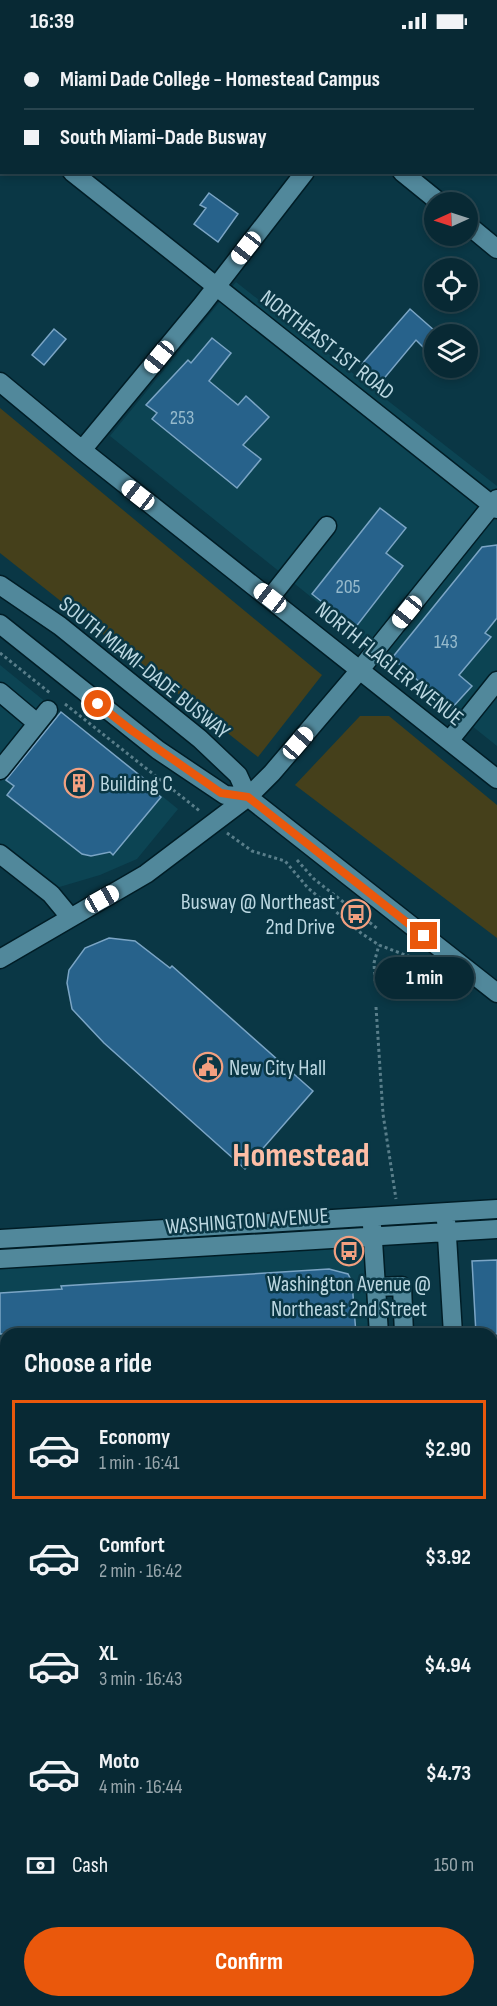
<!DOCTYPE html>
<meta charset="utf-8">
<style>
body{margin:0;font-family:"Sofia Sans Condensed",sans-serif;background:#11313c;color:#f1f3f6;height:100vh;display:flex;flex-direction:column;font-size:22px;white-space:nowrap}
*{box-sizing:border-box;margin:0}
p{font-size:20px;color:#98a6ac}
.icon{flex:none;width:33px;height:33px;fill:none;stroke:currentColor;stroke-width:2;stroke-linecap:round;stroke-linejoin:round}
.map{position:relative;flex:1;overflow:hidden}
.details{position:absolute;left:0px;top:1286px;width:498px;height:680px;display:flex;flex-direction:column;background:#082934;border-radius:18px 18px 0 0;box-shadow:0 3px 9px #0003,0 0 0 2px #29454f}
.details>*{flex:none}
.top-card{position:absolute;left:0px;top:0px;width:498px;height:132px;box-shadow:0 3px 9px #0003,0 0 0 2px #29454f;display:grid;align-content:center;height:132px;padding:0 24px;background:#082934}
.needle{width:39px;rotate:267deg}
.controls{position:absolute;left:424px;top:150px;display:grid;gap:12px}
.controls a{display:grid;place-items:center;width:54px;height:54px;border-radius:50%;background:#082934;box-shadow:0 3px 9px #0003,0 0 0 2px #29454f;font-size:30px}
.end{position:absolute;width:27px;height:27px;margin:-14px;border:8px solid #ea580c;background:#fff;box-shadow:0 0 0 3px #fff}
.from{border-radius:50%}
.bubble{position:absolute;height:42px;border-radius:21px;background:#082934;box-shadow:0 3px 9px #0003,0 0 0 2px #29454f;font-size:20px;font-weight:700;line-height:42px;text-align:center}
.car{position:absolute;width:18px;height:36px;margin:-18px -9px;border-radius:8px;box-shadow:0 0 4px 2px #0007;background:linear-gradient(#fff 24%,#345 0 40%,#fff 0 76%,#345 0 86%,#fff 0)}
.top-card b{display:flex;align-items:center;gap:21px;height:57px;font-size:22px}
.top-card b+b{border-top:2px solid #29454f}
.top-card i{width:15px;height:15px;background:#f1f3f6}
ul{padding:0;list-style:none}
li{display:flex;align-items:center;gap:18px;height:99px;margin:0 12px 9px;padding:0 12px;border:3px solid transparent;border-radius:0px}
li div{flex:1}
li b{display:block;font-size:22px}
li em{font-style:normal;font-weight:700}
li.active{border-color:#ea580c}
li>.icon{width:54px;height:54px;stroke-width:1.5}
h2{padding:0 24px;font-size:27px;line-height:72px}
.pay{display:flex;align-items:center;gap:15px;height:66px;padding:0 24px;font-size:22px}
.pay p{margin-inline-start:auto}
.button{display:flex;gap:12px;margin-top:auto;padding:12px 24px}
.button a{flex:1;height:69px;border-radius:36px;background:#ea580c;color:#fff;font-size:24px;font-weight:700;line-height:69px;text-align:center}
.status{display:flex;justify-content:space-between;align-items:center;height:42px;padding:0 30px;background:#082934;direction:ltr}
.status svg{height:16px;fill:currentColor}
.map>svg:first-child{display:block}
.built{fill:#0c4453}
.green{fill:#45401b}
.building{fill:#27628b;stroke:#7ba5c5;stroke-width:1.5}
.lines{fill:none;stroke-linecap:round;stroke-linejoin:round}
.minor-casing{stroke:#001d26;stroke-width:21}
.major-casing{stroke:#001d26;stroke-width:21}
.path{stroke:#597e8a;stroke-width:3;stroke-dasharray:3 3;stroke-linecap:butt}
.minor{stroke:#51889b;stroke-width:18}
.major{stroke:#6d83b3;stroke-width:18}
.route{stroke:#ea580c;stroke-width:8}
.labels{text-anchor:middle;stroke-width:5;stroke-linejoin:round;paint-order:stroke}
.number-label{font-size:20px;fill:#96bacc}
.street-label{font-size:22px;fill:#bbd7e1;stroke:#0a3745}
.poi-label{font-size:22px;fill:#bbd7e1;stroke:#0a3745;text-anchor:start}
.town-label{font-size:34px;font-weight:bold;fill:#fdbea6;stroke:#0a3745}
</style>
<div class="status"><b>16:39</b><svg viewBox="0 0 49 12"><path d="M0 12V9h3v3zM5 12V6h3v6zM10 12V3h3v9zM15 12V0h3v12zM26 1h20v11H26zM47 4h2v5h-2z"/></svg></div>
<div class="map">
<svg width="497" height="1964" viewBox="0 0 497 1964">
<rect width="100%" height="100%" fill="#0a3745"/>
<path class="built" d="M 236,240 L 497,444 L 497,704 L 110,394 Z
M 0,623 L 178,767 L 137,817 L 100,833 L 56,846 L 0,802 Z
M 363,1201 L 368,1291 L 6,1292 L 6,1350 L 0,1350 L 0,1225 Z"/>
<path class="green" d="M 0,366 L 322,633 L 258,715 L 0,511 Z
M 360,674 L 389,674 L 497,763 L 497,896 L 295,743 Z"/>
<path class="building" d="M 209,151 L 238,172 L 218,200 L 194,182 L 206,166 L 200,163 Z
M 410,267 L 435,289 L 435,302 L 428,310 L 416,298 L 382,339 L 362,322 Z
M 54,287 L 66,297 L 44,323 L 32,313 Z
M 212,296 L 231,311 L 209,339 L 238,363 L 246,354 L 269,375 L 243,403 L 261,417 L 237,446 L 152,377 L 157,371 L 146,363 L 188,318 L 191,321 Z
M 380,466 L 406,486 L 386,511 L 403,524 L 355,586 L 312,552 Z
M 497,503 L 497,576 L 485,591 L 491,595 L 459,633 L 472,644 L 451,667 L 392,616 L 482,505 Z
M 61,670 L 148,740 L 146,743 L 161,755 L 113,813 L 110,810 L 91,814 L 82,812 L 7,753 L 14,744 L 6,738 Z
M 109,896 L 135,899 L 170,926 L 172,924 L 313,1049 L 245,1127 L 104,1001 L 72,967 L 67,941 L 69,928 L 85,906 Z
M 497,1218 L 497,1292 L 476,1292 L 472,1219 Z
M 329,1227 L 348,1232 L 352,1240 L 356,1292 L 0,1292 L 0,1251 L 62,1247 L 61,1244 Z"/>
<g class="lines">
<g class="minor-casing">
<path id="minor" d="M 240,0 L 242,2
M 325,0 L 327,2
M 344,2 L 346,0
M 408,2 L 409,0
M 0,73 L 2,74
M 72,130 L 497,467
M 402,130 L 439,160
M 468,183 L 497,207
M 0,340 L 82,408 L 497,737
M 82,408 L 202,263 L 305,130
M 0,543 L 60,584 L 200,697 L 238,733 L 248,755 L 497,951
M 270,556 L 327,484
M 0,582 L 158,708 L 225,753 L 248,755
M 0,650 L 31,676
M 449,699 L 497,639
M 0,728 L 48,668
M 0,812 L 51,852 L 70,875
M 0,917 L 146,832 L 248,755 L 272,731 L 359,629 L 497,457
M 446,1178 L 453,1292
M 372,1183 L 379,1292
M 0,1197 L 497,1167
M 0,1217 L 497,1187
M 376,1245 L 402,1244 L 404,1292
M 492,1326 L 497,1325
M 0,1360 L 6,1359
M 492,1625 L 497,1624
M 0,1676 L 6,1676
M 0,1731 L 6,1731
M 143,1959 L 143,1964
M 401,1959 L 401,1964
M 429,1959 L 429,1964"/>
</g>
<g class="major-casing">
<path id="major" d="M 492,1480 L 497,1479
M 0,1509 L 6,1509"/>
</g>
<path class="path" d="M 0,611 L 50,651
M 65,662 L 201,770
M 227,791 L 252,809 L 285,819 L 308,846 L 361,891 L 379,903 L 429,922
M 297,818 L 314,837 L 378,887
M 375,939 L 374,921 L 379,903
M 376,965 L 383,1072 L 396,1157"/>
<use href="#minor" class="minor"/>
<use href="#major" class="major"/>
</g>
<g class="lines">
<path class="route" d="M 98,662 L 131,688 L 221,751 L 248,755 L 424,894"/>
</g>
<defs>
<g id="building-ring" transform="scale(1.5)"><circle r="9.5" fill="#0a3745" stroke="#f2a080" stroke-width="1.5"/><path d="M-4-6H4V6H1V3H-1V6H-4ZM-2.5-4.3h1.7v1.8h-1.7ZM.8-4.3h1.7v1.8H.8ZM-2.5-1h1.7V.8h-1.7ZM.8-1h1.7V.8H.8Z" fill="#f2a080"/></g>
<g id="bus-ring" transform="scale(1.5)"><circle r="9.5" fill="#0a3745" stroke="#f2a080" stroke-width="1.5"/><path d="M-5-6H5V4H4V6H2V4H-2V6H-4V4H-5ZM-3.5-4V0h7V-4ZM-3.5 1.2v1.5H-2V1.2ZM2 1.2v1.5H3.5V1.2Z" fill="#f2a080"/></g>
<g id="civic-ring" transform="scale(1.5)"><circle r="9.5" fill="#0a3745" stroke="#f2a080" stroke-width="1.5"/><path d="M-.6-6.5H3V-4.5H.6V-3L4-1V1h2V6H-6V1h2V-1L-.6-3ZM-1.2 2.5V6h2.4V2.5Z" fill="#f2a080"/></g>
</defs>
<g fill-rule="evenodd">
<use href="#building-ring" x="79" y="741"/>
<use href="#bus-ring" x="356" y="872"/>
<use href="#civic-ring" x="208" y="1025"/>
<use href="#bus-ring" x="349" y="1209"/>
</g>
<g class="labels">
<g class="number-label">
<text x="182" y="382">253</text>
<text x="348" y="551">205</text>
<text x="446" y="606">143</text>
</g>
<g class="street-label">
<text transform="translate(328 302) rotate(38)" y="8">NORTHEAST 1ST ROAD</text>
<text transform="translate(390 621) rotate(39)" y="8">NORTH FLAGLER AVENUE</text>
<text transform="translate(145 625) rotate(39)" y="8">SOUTH MIAMI-DADE BUSWAY</text>
<text transform="translate(247 1178) rotate(-4)" y="8">WASHINGTON AVENUE</text>
</g>
<g class="poi-label">
<text x="100" y="749">Building C</text>
<text x="335" y="867" text-anchor="end">Busway @ Northeast<tspan x="335" dy="25">2nd Drive</tspan></text>
<text x="229" y="1033">New City Hall</text>
<text x="349" y="1249" text-anchor="middle">Washington Avenue @<tspan x="349" dy="25">Northeast 2nd Street</tspan></text>
</g>
<g class="town-label">
<text x="301" y="1124">Homestead</text>
</g>
</g>
</svg>
<div class="controls">
<a><svg class="needle" viewBox="-14 -14 28 28"><path d="M0-13l5 13h-10z" fill="#e53935"/><path d="M0 13l5-13h-10z" fill="#98a6ac"/></svg></a>
<a><svg class="icon" aria-label="locate" viewBox="0 0 24 24"><circle cx="12" cy="12" r="6"/><path d="M12 2v4M12 18v4M2 12h4M18 12h4"/></svg></a>
<a><svg class="icon" aria-label="layers" viewBox="0 0 24 24"><path d="M12 4l9 5-9 5-9-5zM3 14l9 5 9-5"/></svg></a>
</div>
<i class="end from" style="left:98px;top:662px"></i>
<i class="end" style="left:424px;top:894px"></i>
<div class="bubble" style="left:375px;top:915px;width:99px">1 min</div>
<i class="car" style="left:246px;top:206px;rotate:218deg"></i>
<i class="car" style="left:159px;top:315px;rotate:219deg"></i>
<i class="car" style="left:138px;top:453px;rotate:308deg"></i>
<i class="car" style="left:270px;top:556px;rotate:308deg"></i>
<i class="car" style="left:407px;top:570px;rotate:219deg"></i>
<i class="car" style="left:298px;top:701px;rotate:41deg"></i>
<i class="car" style="left:102px;top:857px;rotate:61deg"></i>
<div class="top-card">
<b><i class="from"></i>Miami Dade College - Homestead Campus</b>
<b><i></i>South Miami-Dade Busway</b>
</div>
<section class="details">
<h2>Choose a ride</h2>
<ul>
<li class="active"><svg class="icon" aria-label="car" viewBox="0 0 24 24"><path d="M5 17H2v-5l4-1 3-4h7l3 4 3 1v5h-3M9 17h6M6 11h13"/><circle cx="7" cy="17" r="2"/><circle cx="17" cy="17" r="2"/></svg><div><b>Economy</b><p>1 min · 16:41</p></div><em>$2.90</em></li>
<li><svg class="icon" aria-label="car" viewBox="0 0 24 24"><path d="M5 17H2v-5l4-1 3-4h7l3 4 3 1v5h-3M9 17h6M6 11h13"/><circle cx="7" cy="17" r="2"/><circle cx="17" cy="17" r="2"/></svg><div><b>Comfort</b><p>2 min · 16:42</p></div><em>$3.92</em></li>
<li><svg class="icon" aria-label="car" viewBox="0 0 24 24"><path d="M5 17H2v-5l4-1 3-4h7l3 4 3 1v5h-3M9 17h6M6 11h13"/><circle cx="7" cy="17" r="2"/><circle cx="17" cy="17" r="2"/></svg><div><b>XL</b><p>3 min · 16:43</p></div><em>$4.94</em></li>
<li><svg class="icon" aria-label="car" viewBox="0 0 24 24"><path d="M5 17H2v-5l4-1 3-4h7l3 4 3 1v5h-3M9 17h6M6 11h13"/><circle cx="7" cy="17" r="2"/><circle cx="17" cy="17" r="2"/></svg><div><b>Moto</b><p>4 min · 16:44</p></div><em>$4.73</em></li>
</ul>
<div class="pay"><svg class="icon" aria-label="cash" viewBox="0 0 24 24"><path d="M3 7h18v10H3z"/><circle cx="12" cy="12" r="2"/></svg>Cash<p>150 m</p></div>
<div class="button"><a>Confirm</a></div>
</section>
</div>
